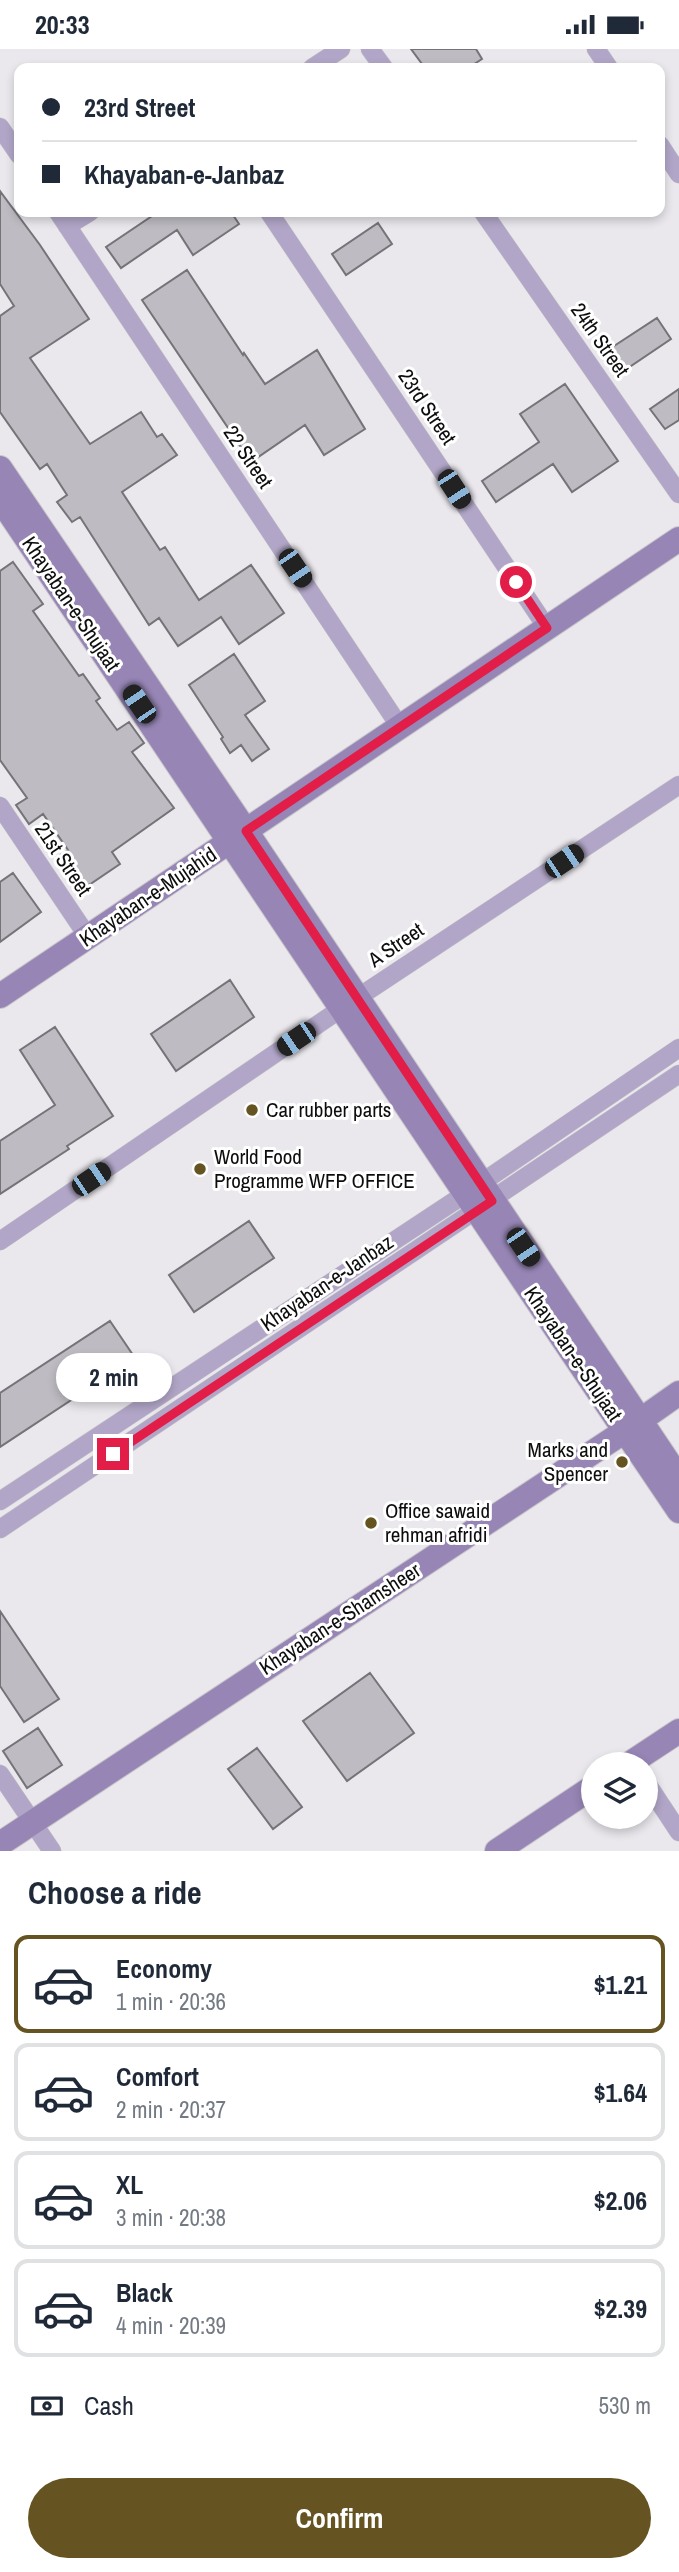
<!DOCTYPE html>
<meta charset="utf-8">
<style>
body{margin:0;font-family:"Archivo Narrow",sans-serif;background:#f2f2f3;color:#1f2937;height:100vh;display:flex;flex-direction:column;font-size:26px;white-space:nowrap}
*{box-sizing:border-box;margin:0}
p{font-size:23px;color:#747a83}
.icon{flex:none;width:38px;height:38px;fill:none;stroke:currentColor;stroke-width:2;stroke-linecap:round;stroke-linejoin:round}
.map{position:relative;height:1802px;overflow:hidden}
.details{display:flex;flex-direction:column;background:#fff;flex:1}
.details>*{flex:none}
.banner{position:absolute;left:14px;top:14px;width:651px;height:154px;border-radius:14px;box-shadow:0 4px 10px #0003;display:grid;align-content:center;height:154px;padding:0 28px;background:#fff}
.buttons{position:absolute;left:581px;top:1703px;display:grid;gap:14px}
.buttons a{display:grid;place-items:center;width:77px;height:77px;border-radius:50%;background:#fff;box-shadow:0 4px 10px #0003;font-size:35px}
.end{position:absolute;width:32px;height:32px;margin:-16px;border:9px solid #e11d48;background:#fff;box-shadow:0 0 0 4px #fff}
.from{border-radius:50%}
.bubble{position:absolute;height:49px;border-radius:24px;background:#fff;box-shadow:0 4px 10px #0003;font-size:23px;font-weight:800;line-height:49px;text-align:center}
.car{position:absolute;width:21px;height:42px;margin:-21px -10px;border-radius:9px;box-shadow:0 0 5px 2px #0007;background:linear-gradient(#222 24%,#8ab4d8 0 40%,#222 0 76%,#8ab4d8 0 86%,#222 0)}
.banner b{display:flex;align-items:center;gap:24px;height:66px;font-size:26px}
.banner b+b{border-top:2px solid #e0e1e3}
.banner i{width:18px;height:18px;background:#1f2937}
ul{padding:0;list-style:none}
li{display:flex;align-items:center;gap:21px;height:98px;margin:0 14px 10px;padding:0 14px;border:4px solid #e0e1e3;border-radius:14px}
li div{flex:1}
li b{display:block;font-size:26px}
li em{font-style:normal;font-weight:800}
li.on{border-color:#655421}
li>.icon{width:63px;height:63px;stroke-width:1.5}
h2{padding:0 28px;font-size:32px;line-height:84px}
.pay{display:flex;align-items:center;gap:18px;height:77px;padding:0 28px;font-size:26px}
.pay p{margin-inline-start:auto}
.primary-button{display:flex;gap:14px;margin-top:auto;padding:14px 28px}
.primary-button a{flex:1;height:80px;border-radius:42px;background:#655421;color:#fff;font-size:28px;font-weight:800;line-height:80px;text-align:center}
.status{display:flex;justify-content:space-between;align-items:center;height:49px;padding:0 35px;background:#fff;direction:ltr}
.status svg{height:19px;fill:currentColor}
.map>svg:first-child{display:block}
.building{fill:#bebcc2;stroke:#757378;stroke-width:2}
.lines{fill:none;stroke-linecap:round;stroke-linejoin:round}
.street-casing{stroke:#c7c5c9;stroke-width:19}
.secondary-casing{stroke:#c7c5c9;stroke-width:26}
.street{stroke:#b1a6c7;stroke-width:18}
.secondary{stroke:#9685b5;stroke-width:24}
.route{stroke:#e11d48;stroke-width:9}
.poi-dot{fill:#655421;stroke:#fff;stroke-width:2.5}
.labels{text-anchor:middle;stroke-width:6;stroke-linejoin:round;paint-order:stroke}
.street-label{font-size:21px;fill:#0d0d0e;stroke:#fff}
.poi-label{font-size:21px;fill:#0d0d0e;stroke:#fff;text-anchor:start}
</style>
<div class="status"><b>20:33</b><svg viewBox="0 0 49 12"><path d="M0 12V9h3v3zM5 12V6h3v6zM10 12V3h3v9zM15 12V0h3v12zM26 1h20v11H26zM47 4h2v5h-2z"/></svg></div>
<div class="map">
<svg width="679" height="1802" viewBox="0 0 679 1802">
<rect width="100%" height="100%" fill="#eae8ed"/>
<path class="building" d="M 411,0 L 476,0 L 482,10 L 468,19 L 425,19 Z
M 0,142 L 40,196 L 89,270 L 30,309 L 90,395 L 141,363 L 157,388 L 162,385 L 177,406 L 122,443 L 160,501 L 165,498 L 199,551 L 251,516 L 284,564 L 239,595 L 221,568 L 178,597 L 159,569 L 149,576 L 80,468 L 72,473 L 57,453 L 67,446 L 47,415 L 40,420 L 0,363 L 0,267 L 14,257 L 0,235 Z
M 158,163 L 231,163 L 239,175 L 193,206 L 177,181 L 121,219 L 106,198 Z
M 378,174 L 392,195 L 346,226 L 332,205 Z
M 187,221 L 243,306 L 244,304 L 265,335 L 317,301 L 365,380 L 324,406 L 305,376 L 251,413 L 142,251 Z
M 657,269 L 671,290 L 625,321 L 611,299 Z
M 565,335 L 618,412 L 572,443 L 553,415 L 496,453 L 482,432 L 539,393 L 520,365 Z
M 679,340 L 679,371 L 665,380 L 650,360 Z
M 13,513 L 43,555 L 33,562 L 79,627 L 83,625 L 100,649 L 96,652 L 117,681 L 129,673 L 144,694 L 132,703 L 174,759 L 112,803 L 120,815 L 80,842 L 57,808 L 68,801 L 43,765 L 29,775 L 16,756 L 27,749 L 0,711 L 0,522 Z
M 234,605 L 265,652 L 245,666 L 269,700 L 252,712 L 241,696 L 230,704 L 221,690 L 223,688 L 189,636 Z
M 13,824 L 41,863 L 0,893 L 0,833 Z
M 230,931 L 254,968 L 176,1022 L 151,985 Z
M 55,978 L 113,1067 L 67,1097 L 69,1100 L 0,1145 L 0,1092 L 55,1056 L 20,1001 Z
M 249,1172 L 274,1209 L 194,1263 L 169,1226 Z
M 110,1272 L 135,1309 L 0,1398 L 0,1344 Z
M 0,1562 L 59,1650 L 24,1673 L 0,1637 Z
M 370,1624 L 414,1684 L 347,1732 L 303,1672 Z
M 38,1679 L 62,1716 L 27,1739 L 3,1702 Z
M 257,1699 L 302,1758 L 273,1780 L 228,1720 Z"/>
<g class="lines">
<g class="street-casing">
<path id="street" d="M 370,0 L 384,19
M 596,0 L 609,19
M 312,19 L 341,0
M 0,78 L 19,106
M 660,96 L 679,125
M 58,163 L 400,678
M 269,163 L 547,579
M 483,163 L 679,445
M 67,177 L 90,163
M 0,757 L 88,888
M 0,1192 L 342,959 L 679,736
M 0,1452 L 465,1145 L 679,999
M 0,1480 L 679,1025
M 0,1725 L 52,1802
M 646,1733 L 679,1783"/>
</g>
<g class="secondary-casing">
<path id="secondary" d="M 0,419 L 246,782 L 679,1429
M 0,450 C 228,787 451,1126 679,1462
M 0,947 L 679,490
M 629,1715 L 679,1682
M 0,1795 L 625,1382 L 679,1344
M 497,1802 L 593,1738"/>
</g>
<use href="#street" class="street"/>
<use href="#secondary" class="secondary"/>
</g>
<g class="lines">
<path class="route" d="M 113,1405 L 492,1152 L 246,782 L 547,579 L 516,533"/>
</g>
<g class="poi-dot">
<circle cx="252" cy="1061" r="7"/>
<circle cx="200" cy="1120" r="7"/>
<circle cx="622" cy="1413" r="7"/>
<circle cx="371" cy="1474" r="7"/>
</g>
<g class="labels">
<g class="street-label">
<text transform="translate(600 291) rotate(55)" y="7">24th Street</text>
<text transform="translate(427 358) rotate(56)" y="7">23rd Street</text>
<text transform="translate(248 408) rotate(56)" y="7">22 Street</text>
<text transform="translate(71 555) rotate(56)" y="7">Khayaban-e-Shujaat</text>
<text transform="translate(63 810) rotate(56)" y="7">21st Street</text>
<text transform="translate(148 848) rotate(-34)" y="7">Khayaban-e-Mujahid</text>
<text transform="translate(396 896) rotate(-34)" y="7">A Street</text>
<text transform="translate(327 1234) rotate(-34)" y="7">Khayaban-e-Janbaz</text>
<text transform="translate(573 1305) rotate(56)" y="7">Khayaban-e-Shujaat</text>
<text transform="translate(340 1570) rotate(-33)" y="7">Khayaban-e-Shamsheer</text>
</g>
<g class="poi-label">
<text x="266" y="1068">Car rubber parts</text>
<text x="214" y="1115">World Food<tspan x="214" dy="24">Programme WFP OFFICE</tspan></text>
<text x="608" y="1408" text-anchor="end">Marks and<tspan x="608" dy="24">Spencer</tspan></text>
<text x="385" y="1469">Office sawaid<tspan x="385" dy="24">rehman afridi</tspan></text>
</g>
</g>
</svg>
<div class="buttons">
<a><svg class="icon" aria-label="layers" viewBox="0 0 24 24"><path d="M12 4l9 5-9 5-9-5zM3 14l9 5 9-5"/></svg></a>
</div>
<i class="end from" style="left:516px;top:533px"></i>
<i class="end" style="left:113px;top:1405px"></i>
<div class="bubble" style="left:56px;top:1304px;width:116px">2 min</div>
<i class="car" style="left:454px;top:440px;rotate:147deg"></i>
<i class="car" style="left:295px;top:519px;rotate:146deg"></i>
<i class="car" style="left:139px;top:655px;rotate:326deg"></i>
<i class="car" style="left:564px;top:812px;rotate:56deg"></i>
<i class="car" style="left:296px;top:990px;rotate:236deg"></i>
<i class="car" style="left:91px;top:1130px;rotate:56deg"></i>
<i class="car" style="left:523px;top:1198px;rotate:146deg"></i>
<div class="banner">
<b><i class="from"></i>23rd Street</b>
<b><i></i>Khayaban-e-Janbaz</b>
</div>
</div>
<section class="details">
<h2>Choose a ride</h2>
<ul>
<li class="on"><svg class="icon" aria-label="car" viewBox="0 0 24 24"><path d="M5 17H2v-5l4-1 3-4h7l3 4 3 1v5h-3M9 17h6M6 11h13"/><circle cx="7" cy="17" r="2"/><circle cx="17" cy="17" r="2"/></svg><div><b>Economy</b><p>1 min · 20:36</p></div><em>$1.21</em></li>
<li><svg class="icon" aria-label="car" viewBox="0 0 24 24"><path d="M5 17H2v-5l4-1 3-4h7l3 4 3 1v5h-3M9 17h6M6 11h13"/><circle cx="7" cy="17" r="2"/><circle cx="17" cy="17" r="2"/></svg><div><b>Comfort</b><p>2 min · 20:37</p></div><em>$1.64</em></li>
<li><svg class="icon" aria-label="car" viewBox="0 0 24 24"><path d="M5 17H2v-5l4-1 3-4h7l3 4 3 1v5h-3M9 17h6M6 11h13"/><circle cx="7" cy="17" r="2"/><circle cx="17" cy="17" r="2"/></svg><div><b>XL</b><p>3 min · 20:38</p></div><em>$2.06</em></li>
<li><svg class="icon" aria-label="car" viewBox="0 0 24 24"><path d="M5 17H2v-5l4-1 3-4h7l3 4 3 1v5h-3M9 17h6M6 11h13"/><circle cx="7" cy="17" r="2"/><circle cx="17" cy="17" r="2"/></svg><div><b>Black</b><p>4 min · 20:39</p></div><em>$2.39</em></li>
</ul>
<div class="pay"><svg class="icon" aria-label="cash" viewBox="0 0 24 24"><path d="M3 7h18v10H3z"/><circle cx="12" cy="12" r="2"/></svg>Cash<p>530 m</p></div>
<div class="primary-button"><a>Confirm</a></div>
</section>
